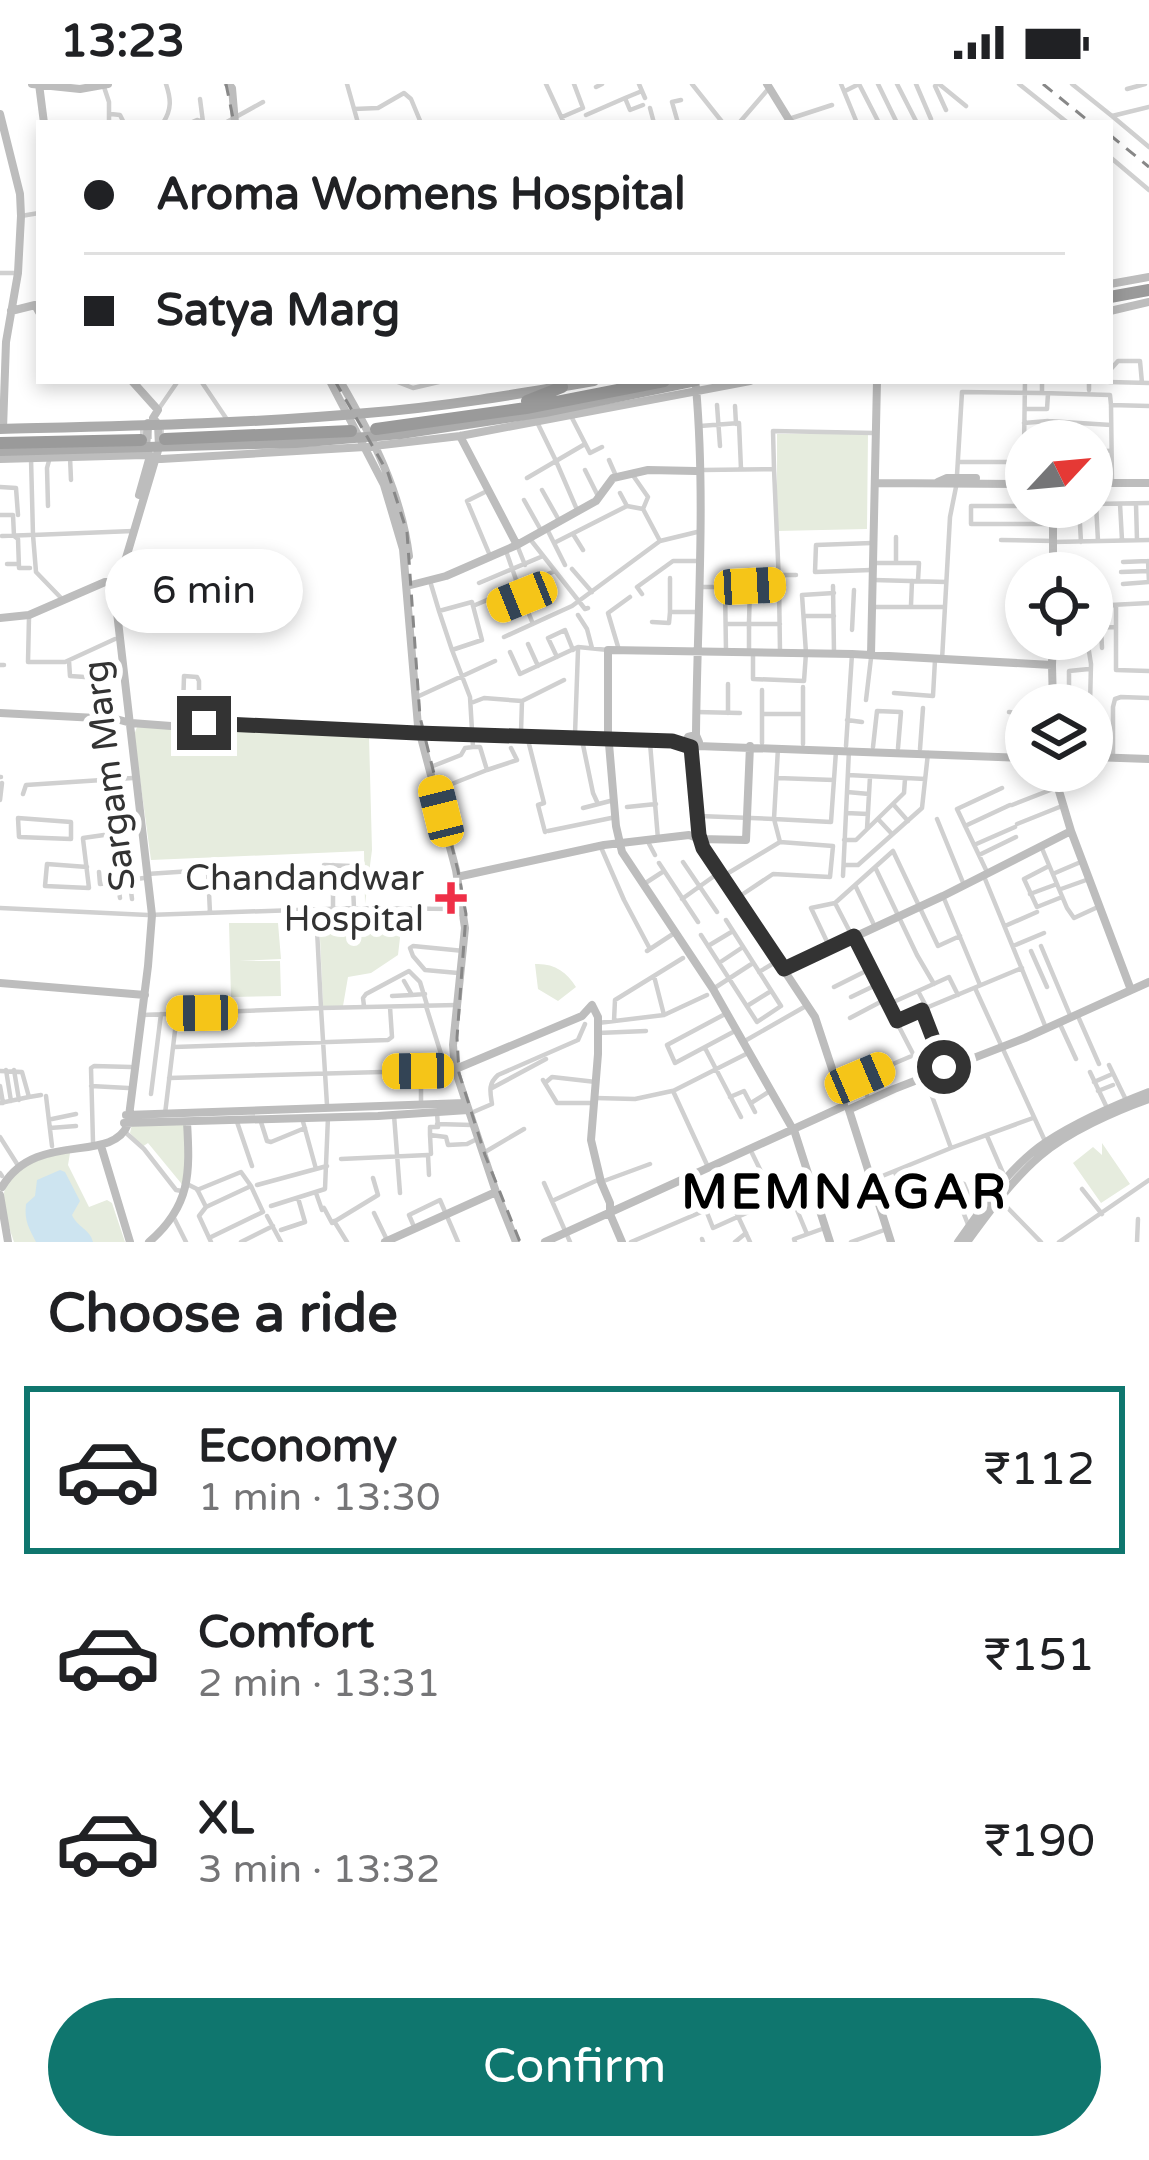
<!DOCTYPE html>
<meta charset="utf-8">
<style>
body{margin:0;font-family:"Varela Round",sans-serif;background:#f6f6f6;color:#202124;height:100vh;display:flex;flex-direction:column;font-size:45px;white-space:nowrap}
*{box-sizing:border-box;margin:0}
p{font-size:39px;color:#757577}
.icon{flex:none;width:66px;height:66px;fill:none;stroke:currentColor;stroke-width:2;stroke-linecap:round;stroke-linejoin:round}
.map{position:relative;height:1158px;overflow:hidden}
.side{display:flex;flex-direction:column;background:#fff;flex:1}
.side>*{flex:none}
.banner{position:absolute;left:36px;top:36px;width:1077px;height:264px;border-radius:0px;box-shadow:0 6px 18px #0003;display:grid;align-content:center;height:264px;padding:0 48px;background:#fff}
.needle{width:78px;rotate:64deg}
.buttons{position:absolute;left:1005px;top:336px;display:grid;gap:24px}
.buttons a{display:grid;place-items:center;width:108px;height:108px;border-radius:50%;background:#fff;box-shadow:0 6px 18px #0003;font-size:60px}
.end{position:absolute;width:54px;height:54px;margin:-27px;border:15px solid #333;background:#fff;box-shadow:0 0 0 6px #fff}
.from{border-radius:50%}
.bubble{position:absolute;height:84px;border-radius:42px;background:#fff;box-shadow:0 6px 18px #0003;font-size:39px;font-weight:600;line-height:84px;text-align:center}
.car{position:absolute;width:36px;height:72px;margin:-36px -18px;border-radius:15px;box-shadow:0 0 9px 3px #0007;background:linear-gradient(#f5c518 24%,#345 0 40%,#f5c518 0 76%,#345 0 86%,#f5c518 0)}
.banner b{display:flex;align-items:center;gap:42px;height:114px;font-size:45px}
.banner b+b{border-top:3px solid #e0e0e0}
.banner i{width:30px;height:30px;background:#202124}
ul{padding:0;list-style:none}
li{display:flex;align-items:center;gap:36px;height:168px;margin:0 24px 18px;padding:0 24px;border:6px solid transparent;border-radius:0px}
li div{flex:1}
li b{display:block;font-size:45px}
li em{font-style:normal;font-weight:600}
li.on{border-color:#0f766e}
li>.icon{width:108px;height:108px;stroke-width:1.5}
h2{padding:0 48px;font-size:54px;line-height:144px}
.button{display:flex;gap:24px;margin-top:auto;padding:24px 48px}
.button a{flex:1;height:138px;border-radius:72px;background:#0f766e;color:#fff;font-size:48px;font-weight:600;line-height:138px;text-align:center}
.status{display:flex;justify-content:space-between;align-items:center;height:84px;padding:0 60px;background:#fff;direction:ltr}
.status svg{height:33px;fill:currentColor}
.map>svg:first-child{display:block}
.green{fill:#e6ecde}
.water{fill:#cde4f0}
.lines{fill:none;stroke-linecap:round;stroke-linejoin:round}
.highway-tunnel{stroke:#d6d6d6;stroke-width:12;stroke-dasharray:12 6;stroke-linecap:butt}
.street{stroke:#d0d0d0;stroke-width:4.5}
.secondary{stroke:#bdbdbd;stroke-width:8}
.primary{stroke:#ababab;stroke-width:10}
.highway{stroke:#9a9a9a;stroke-width:12}
.rail{stroke:#888;stroke-width:3;stroke-dasharray:12 9;stroke-linecap:butt}
.street-bridge{stroke:#d0d0d0;stroke-width:4.5}
.route{stroke:#333;stroke-width:15}
.poi-dot{fill:#ef2f47;stroke:#fff;stroke-width:4.5}
.labels{text-anchor:middle;stroke-width:12;stroke-linejoin:round;paint-order:stroke}
.street-label{font-size:36px;fill:#333;stroke:#fff}
.poi-label{font-size:36px;fill:#333;stroke:#fff;text-anchor:end}
.district-label{font-size:48px;font-weight:bold;letter-spacing:3px;fill:#000;stroke:#fff}
</style>
<div class="status"><b>13:23</b><svg viewBox="0 0 49 12"><path d="M0 12V9h3v3zM5 12V6h3v6zM10 12V3h3v9zM15 12V0h3v12zM26 1h20v11H26zM47 4h2v5h-2z"/></svg></div>
<div class="map">
<svg width="1149" height="1158" viewBox="0 0 1149 1158">
<rect width="100%" height="100%" fill="#fff"/>
<path class="green" d="M 868,349 L 867,445 L 777,447 L 777,350 Z
M 137,643 L 369,652 L 372,766 L 365,820 L 364,767 L 151,776 L 134,651 Z
M 403,828 L 398,871 L 371,889 L 348,893 L 343,922 L 323,922 L 319,831 Z
M 229,839 L 278,839 L 281,875 L 239,877 L 280,877 L 281,912 L 231,913 Z
M 535,880 C 554,879 567,888 576,903 L 558,917 L 538,905 Z
M 186,1038 L 185,1104 L 148,1059 L 142,1063 L 130,1049 L 132,1040 Z
M 1102,1059 L 1130,1100 L 1101,1119 L 1073,1079 L 1093,1063 L 1102,1071 Z
M 70,1069 L 68,1081 L 89,1123 L 107,1116 L 112,1119 L 125,1158 L 14,1158 C 9,1143 2,1124 4,1109 C 8,1084 48,1070 70,1069 Z"/>
<path class="water" d="M 60,1086 L 65,1088 L 80,1117 L 72,1131 C 77,1143 90,1145 93,1158 L 36,1158 C 29,1144 24,1137 26,1120 L 35,1112 L 37,1096 Z"/>
<g class="lines">
<path class="highway-tunnel" d="M 140,349 L 164,349"/>
<path class="street" d="M 347,0 L 358,39
M 546,0 L 564,39
M 639,0 L 645,14
M 692,0 L 723,39
M 841,0 L 857,39
M 878,0 L 897,39
M 897,0 L 917,39
M 916,0 L 931,35
M 937,0 L 935,2 L 946,26
M 939,0 L 966,22
M 1019,0 L 1068,39
M 1072,0 L 1112,32 L 1149,23
M 104,3 L 109,18 L 109,39
M 596,3 L 602,0
M 1127,5 L 1145,0
M 642,7 L 625,14 L 630,26 L 643,21
M 845,7 L 859,0 L 879,39
M 200,15 L 203,38 L 222,39
M 650,24 L 654,39
M 354,25 L 378,24 L 404,9 L 411,15 L 421,39
M 111,30 L 120,31 L 124,39
M 586,31 L 625,14
M 1112,32 L 1149,63
M 562,33 L 583,24 L 574,0
M 792,34 L 832,21
M 163,39 C 172,25 171,15 166,0
M 190,39 L 197,36 L 203,38
M 225,39 L 263,18
M 678,39 L 672,18 L 681,16
M 739,39 L 770,3
M 1110,73 L 1149,106
M 21,132 L 39,129
M 0,189 L 18,189
M 1110,286 L 1118,277 L 1140,277 L 1142,299
M 201,297 L 228,337
M 395,297 L 413,304 L 443,297
M 1025,297 L 1024,363 L 1026,363
M 1042,297 L 1042,309 L 1110,311 L 1111,321
M 1109,298 L 1149,299
M 1089,306 L 1089,297
M 717,321 L 720,362
M 735,322 L 736,340
M 1027,325 L 1047,325 L 1048,310
M 158,326 L 178,297
M 571,332 L 590,369 L 602,363
M 1024,339 L 1048,337
M 700,342 L 739,339 L 741,385
M 1048,357 L 1048,337 L 1111,341
M 1092,366 L 1110,367
M 70,373 L 71,396
M 31,374 L 33,451 L 133,447
M 609,376 L 616,392
M 960,378 L 1026,378
M 774,385 L 779,499
M 585,386 L 598,412
M 702,386 L 774,385 L 773,347 L 874,349
M 632,390 L 648,413 L 643,425 L 660,457 L 697,448
M 957,391 L 962,308 L 1042,309
M 527,394 L 556,377 L 537,338
M 1112,399 L 1111,321 L 1149,322
M 0,403 L 16,404 L 18,431
M 542,406 L 560,438
M 487,407 L 467,417 L 491,474
M 620,409 L 627,422
M 524,416 L 542,448
M 1092,420 L 1149,419
M 1096,420 L 1098,457
M 1120,420 L 1122,456
M 1136,420 L 1137,456
M 48,422 L 47,384 L 50,373
M 1026,422 L 971,422 L 971,440 L 1053,440
M 1079,423 L 1081,458
M 578,428 L 556,377 L 585,360
M 0,431 L 13,431 L 14,452 L 18,455 L 19,484 L 30,484
M 547,445 L 554,459 L 627,422 L 643,425
M 573,450 L 583,466
M 33,451 L 36,488 L 64,517
M 2,452 L 30,451
M 896,453 L 896,479 L 919,479 L 918,496
M 530,455 L 585,525 L 588,524
M 1001,456 L 1053,457
M 1053,458 L 1149,456
M 554,459 L 565,481
M 517,461 L 525,481
M 1123,478 L 1148,477
M 874,479 L 896,479
M 7,480 L 19,480
M 572,485 L 592,508
M 871,486 L 815,488 L 816,461 L 872,459
M 1121,488 L 1149,487
M 779,491 L 796,491
M 874,496 L 946,498
M 430,497 L 439,527 L 472,518 L 482,556 L 452,566 L 470,613 L 473,663 L 465,664 L 461,671 L 433,682
M 479,499 L 543,472
M 1123,500 L 1149,498 L 1148,477
M 833,502 L 834,569
M 699,503 L 725,503 L 726,567
M 726,503 L 750,502
M 642,510 L 637,503 L 673,477 L 696,477
M 522,513 L 533,540
M 911,521 L 912,497
M 1116,521 L 1116,586 L 1149,587
M 473,522 L 555,487
M 1092,522 L 1149,519
M 873,523 L 944,523
M 491,525 L 522,513 L 506,467
M 116,526 L 128,526 L 136,530 L 156,528
M 439,527 L 452,566
M 670,528 L 670,494
M 578,531 L 587,545 L 592,564
M 804,532 L 834,532
M 29,533 L 28,578 L 65,578 L 115,555
M 652,538 L 669,539 L 670,528 L 696,528
M 749,538 L 750,502 L 779,501 L 780,568
M 726,540 L 780,540
M 1101,543 L 1102,564
M 1092,544 L 1115,543
M 852,546 L 854,506
M 504,553 L 572,522 L 660,457
M 1087,555 L 1091,580 L 1090,621
M 528,560 L 538,582
M 619,566 L 608,529 L 630,513
M 749,567 L 749,544
M 510,568 L 520,590 L 578,563 L 608,566
M 753,568 L 753,595 L 804,597 L 806,569 L 802,511 L 834,509
M 557,573 L 548,554 L 565,546 L 573,566
M 942,576 L 950,433 L 956,403
M 69,577 L 70,592 L 85,593
M 0,581 L 4,581
M 728,600 L 728,629
M 803,603 L 803,660
M 894,609 L 933,612 L 935,576
M 419,612 L 495,577
M 866,616 L 871,574
M 471,619 L 484,614 L 522,617
M 1069,621 L 1069,587 L 1089,585
M 696,628 L 740,629
M 1009,628 L 1026,630
M 762,630 L 803,630
M 199,636 L 199,597 L 197,593 L 184,592 L 183,624 L 199,626
M 847,636 L 862,638
M 521,648 L 522,617 L 564,596
M 575,650 L 578,566
M 527,652 L 544,719 L 538,721 L 545,748
M 582,656 L 593,709 L 598,720
M 650,659 L 658,755
M 762,659 L 762,606
M 846,662 L 852,570
M 873,663 L 877,627 L 901,628 L 898,664
M 778,664 L 774,735 L 831,738 L 836,667
M 920,665 L 923,624
M 1113,674 L 1113,623 L 1115,615 L 1121,613 L 1149,614
M 487,686 L 517,676 L 511,664
M 848,691 L 925,695
M 0,693 L 1,693
M 777,694 L 834,696
M 439,705 L 487,686 L 480,663 L 473,663
M 847,708 L 869,710
M 23,710 L 26,701 L 133,694
M 0,716 L 2,699
M 893,720 L 908,737
M 1012,721 L 1058,703
M 627,723 L 656,720
M 583,724 L 614,716
M 846,729 L 868,730
M 699,732 L 774,735 L 780,758
M 18,734 L 71,738 L 71,755 L 19,753 Z
M 878,735 L 892,750
M 937,735 L 964,801
M 1017,740 L 1062,722
M 965,742 L 1010,721
M 867,745 L 870,693
M 548,747 L 616,733
M 647,756 L 655,771
M 844,756 L 856,756 L 904,709 L 905,695
M 600,761 L 624,816 L 650,865
M 974,761 L 1015,743
M 1041,762 L 1067,824 L 1074,834 L 1100,822
M 979,771 L 1016,753
M 127,776 L 132,815
M 683,778 L 717,828
M 115,779 L 120,814
M 659,779 L 698,838
M 324,781 L 352,782 L 354,824
M 844,781 L 858,781 L 922,724 L 928,669
M 1049,782 L 1024,795 L 1037,823 L 1062,813
M 87,783 L 47,780 L 45,802 L 89,804 L 83,755 L 83,754 L 139,746
M 875,783 L 917,871 L 934,900
M 99,788 L 100,800 L 144,794
M 208,788 L 210,829
M 987,788 L 957,725 L 1002,704
M 1055,789 L 1083,777
M 147,790 L 192,787
M 983,790 L 1046,944
M 725,791 L 780,758 L 833,762 L 830,793 L 773,790 L 740,812
M 843,792 L 849,666
M 644,800 L 664,787
M 855,801 L 875,843
M 1061,805 L 1089,795
M 1030,810 L 1057,800
M 943,812 L 980,901
M 682,815 L 717,790
M 835,819 L 925,993 L 951,1064 L 870,1097
M 0,824 L 148,831 L 354,824 L 457,825 L 461,828
M 333,824 L 333,781
M 316,826 L 321,924 L 457,921
M 1005,842 L 1037,828
M 701,851 L 757,938 L 781,922 L 726,836
M 708,862 L 733,847
M 1013,862 L 1044,849
M 1041,862 L 1070,931
M 830,864 L 811,824 L 835,819 L 893,767 L 938,862 L 960,852
M 647,867 L 676,848
M 1031,867 L 1047,903
M 719,879 L 743,863
M 759,888 L 779,876
M 458,889 L 425,886 L 413,872 L 410,864 L 413,862 L 464,867
M 654,892 L 664,931
M 404,897 L 412,911 L 425,910
M 834,903 L 870,885
M 975,904 L 1045,1057
M 713,905 L 753,879
M 918,907 L 949,893 L 958,911
M 392,912 L 412,911
M 851,913 L 878,900
M 889,920 L 918,907 L 927,924
M 364,922 L 363,914 L 366,910 L 409,887 L 420,898 L 427,921
M 426,922 L 442,973 L 446,979 L 454,981
M 747,922 L 771,907
M 922,926 L 944,982
M 727,929 L 667,961 L 675,979 L 735,947
M 1077,930 L 1099,980
M 142,931 L 321,924 L 327,1021
M 850,934 L 886,915
M 897,936 L 1022,884
M 614,937 L 615,916 L 683,874
M 1059,938 L 1076,975
M 598,939 L 664,931 L 707,911
M 598,949 L 646,947
M 743,958 L 806,922
M 174,963 L 388,956 L 392,953 L 390,923
M 705,964 L 741,1033
M 1109,981 L 1126,1016
M 6,986 L 11,1017
M 14,986 L 19,1016
M 0,987 L 22,988 L 29,1013 L 41,1011
M 1090,988 L 1108,1026
M 169,994 L 418,987 L 421,989 L 421,1018
M 543,996 L 557,1019 L 595,1019
M 1094,998 L 1110,991
M 545,999 L 552,993 L 596,998
M 0,1002 L 3,1019
M 91,1002 L 128,1004
M 492,1004 L 546,975
M 1098,1007 L 1113,1001
M 151,1010 L 161,930
M 46,1012 L 52,1062
M 730,1013 L 744,1007 L 755,1028
M 595,1014 L 635,1015 L 672,1007
M 868,1014 L 860,994 L 914,971
M 0,1019 L 29,1013
M 751,1019 L 770,1007
M 437,1029 L 438,1043 L 430,1043 L 430,1051 L 446,1053 L 448,1061 L 467,1060 L 477,1055
M 471,1029 L 492,1020 C 490,1007 488,1000 498,991 L 578,956 L 585,940
M 165,1030 L 177,930
M 394,1031 L 400,1109
M 302,1034 L 316,1085
M 52,1035 L 76,1030
M 236,1035 L 252,1082
M 261,1038 L 267,1057 L 271,1058 L 305,1044
M 437,1040 L 472,1041
M 50,1044 L 76,1042
M 125,1048 L 144,1065 L 176,1106 L 182,1107
M 430,1051 L 431,1070
M 987,1052 L 1006,1096
M 0,1053 L 19,1083
M 93,1058 L 91,984 L 94,982 L 131,983
M 951,1064 L 1033,1034
M 485,1068 L 524,1045
M 341,1075 L 428,1071 L 429,1091
M 708,1083 L 673,1007 L 748,969
M 715,1083 L 750,1158
M 895,1088 L 904,1113
M 0,1089 L 2,1092
M 693,1093 L 713,1144 L 775,1116 L 752,1069
M 601,1098 L 650,1080
M 544,1099 L 570,1158
M 187,1100 L 197,1105 L 206,1123 L 199,1132 L 211,1158
M 257,1101 L 327,1082
M 1082,1105 L 1102,1130
M 197,1106 L 241,1088 L 251,1102 L 206,1123
M 316,1109 L 322,1126 L 324,1124 L 332,1139 L 378,1111 L 373,1094
M 999,1115 L 1041,1158
M 775,1116 L 809,1103
M 552,1117 L 600,1095
M 271,1122 L 325,1105 L 328,1033
M 374,1129 L 387,1156
M 267,1132 L 281,1158
M 174,1134 L 186,1158
M 334,1137 L 347,1158
M 969,1143 L 953,1102 L 961,1099 L 964,1100 L 977,1132
M 415,1145 L 409,1131 L 440,1116 L 458,1158
M 281,1146 L 305,1138 L 298,1114
M 807,1150 L 797,1126 L 814,1119
M 209,1154 L 263,1128 L 251,1102
M 702,1155 L 703,1158
M 241,1158 L 273,1142
M 631,1158 L 706,1126
M 735,1158 L 746,1149
M 795,1158 L 794,1155 L 822,1145
M 851,1158 L 887,1145
M 1059,1158 L 1149,1096
M 1137,1158 L 1138,1135"/>
<path class="secondary" d="M 32,0 L 80,5 L 108,0
M 39,0 L 44,39
M 228,0 L 232,4 L 235,39
M 767,0 L 791,39
M 0,30 L 20,110 L 21,132 L 18,189 L 6,258 L 3,345
M 1110,200 L 1149,193
M 11,227 L 35,221 L 39,228
M 1110,227 L 1149,218
M 330,297 L 384,401 L 403,465 L 418,642 L 456,786 L 465,844 L 453,961 L 455,985 L 496,1108 L 516,1158
M 340,297 C 372,352 401,408 409,472
M 460,352 L 517,461 L 596,417 L 613,394 L 648,386 L 696,387
M 0,375 L 145,371 L 161,375 L 365,363 L 460,352 L 750,297
M 938,398 L 947,394 L 976,394
M 877,399 L 1026,400
M 1092,399 L 1149,399
M 139,411 L 150,372 L 146,363 L 148,339
M 1053,423 L 1053,489
M 407,502 L 446,492 L 517,461
M 0,534 L 29,531 L 105,498 L 117,498
M 871,571 L 877,297
M 1052,581 L 1053,555
M 0,629 L 116,635 L 131,639 L 171,642 L 204,639 L 672,657 L 688,661
M 696,651 L 688,653 L 686,657 L 691,663 L 698,662 L 699,658 L 696,651 C 697,535 706,419 696,303
M 698,662 L 1026,674
M 691,663 L 699,751 L 703,764 L 815,933 L 844,1021
M 1092,673 L 1149,675
M 1053,687 L 1071,747 L 1131,906
M 457,793 L 604,761 L 689,751 L 700,755 L 746,756 L 750,662
M 785,885 L 943,812 L 1071,747
M 0,899 L 145,911
M 458,984 L 582,932 L 592,921 L 598,933 L 598,970 L 591,1056 L 601,1098 L 610,1119 L 610,1130 L 622,1158
M 850,1025 L 894,1005 L 1025,954 L 1149,898
M 849,1026 L 891,1158
M 126,1031 L 465,1019
M 124,1039 L 378,1032 L 468,1026
M 101,1062 L 130,1158
M 2,1103 C 36,1045 112,1081 128,1040 L 148,882 L 152,831 L 115,511 L 159,363 L 158,340 L 153,334 L 158,326 L 132,297
M 0,1111 L 8,1158
M 149,1158 C 191,1122 190,1089 187,1038
M 385,1158 L 496,1108
M 545,1158 L 844,1022
M 830,1158 L 795,1049 L 713,905 L 622,768 L 616,742 L 608,648 L 608,566 L 852,570 L 1052,581 L 1053,621
M 958,1158 C 983,1123 1010,1082 1046,1058 C 1077,1038 1115,1021 1149,1008
M 967,1158 C 989,1128 1012,1096 1040,1072 C 1068,1048 1115,1027 1149,1015"/>
<path class="primary" d="M 0,345 C 122,342 245,340 367,329 C 443,323 519,310 594,297
M 0,367 L 295,359 L 401,350 L 545,328 L 696,297"/>
<path class="highway" d="M 1110,213 L 1149,206
M 527,317 L 562,303
M 376,345 L 526,324 L 664,297
M 165,355 L 351,347
M 0,359 L 141,356"/>
<path class="rail" d="M 226,0 L 234,39
M 1043,0 L 1091,39
M 1110,51 L 1149,83
M 335,297 L 388,389 L 407,448 L 420,633 L 458,787 L 466,830 L 457,954 L 459,989 L 485,1071 L 520,1158"/>
<path class="street-bridge" d="M 749,544 L 749,538"/>
</g>
<g class="lines">
<path class="route" d="M 204,639 L 417,649 L 672,657 L 691,663 L 699,751 L 703,764 L 784,885 L 854,852 L 897,937 L 922,926 L 944,983"/>
</g>
<path class="poi-dot" d="M445 796h12v12h12v12h-12v12h-12v-12h-12v-12h12z"/>
<g class="labels">
<g class="street-label">
<text transform="translate(108 692) rotate(-97)" y="13">Sargam Marg</text>
</g>
<g class="poi-label">
<text x="424" y="806">Chandandwar<tspan x="424" dy="41">Hospital</tspan></text>
</g>
<g class="district-label">
<text x="845" y="1124">MEMNAGAR</text>
</g>
</g>
</svg>
<div class="buttons">
<a><svg class="needle" viewBox="-14 -14 28 28"><path d="M0-13l5 13h-10z" fill="#e53935"/><path d="M0 13l5-13h-10z" fill="#757577"/></svg></a>
<a><svg class="icon" aria-label="locate" viewBox="0 0 24 24"><circle cx="12" cy="12" r="6"/><path d="M12 2v4M12 18v4M2 12h4M18 12h4"/></svg></a>
<a><svg class="icon" aria-label="layers" viewBox="0 0 24 24"><path d="M12 4l9 5-9 5-9-5zM3 14l9 5 9-5"/></svg></a>
</div>
<i class="end from" style="left:944px;top:983px"></i>
<i class="end" style="left:204px;top:639px"></i>
<div class="bubble" style="left:105px;top:465px;width:198px">6 min</div>
<i class="car" style="left:750px;top:502px;rotate:87deg"></i>
<i class="car" style="left:522px;top:513px;rotate:248deg"></i>
<i class="car" style="left:441px;top:727px;rotate:346deg"></i>
<i class="car" style="left:202px;top:929px;rotate:269deg"></i>
<i class="car" style="left:418px;top:987px;rotate:269deg"></i>
<i class="car" style="left:860px;top:994px;rotate:67deg"></i>
<div class="banner">
<b><i class="from"></i>Aroma Womens Hospital</b>
<b><i></i>Satya Marg</b>
</div>
</div>
<section class="side">
<h2>Choose a ride</h2>
<ul>
<li class="on"><svg class="icon" aria-label="car" viewBox="0 0 24 24"><path d="M5 17H2v-5l4-1 3-4h7l3 4 3 1v5h-3M9 17h6M6 11h13"/><circle cx="7" cy="17" r="2"/><circle cx="17" cy="17" r="2"/></svg><div><b>Economy</b><p>1 min · 13:30</p></div><em>₹112</em></li>
<li><svg class="icon" aria-label="car" viewBox="0 0 24 24"><path d="M5 17H2v-5l4-1 3-4h7l3 4 3 1v5h-3M9 17h6M6 11h13"/><circle cx="7" cy="17" r="2"/><circle cx="17" cy="17" r="2"/></svg><div><b>Comfort</b><p>2 min · 13:31</p></div><em>₹151</em></li>
<li><svg class="icon" aria-label="car" viewBox="0 0 24 24"><path d="M5 17H2v-5l4-1 3-4h7l3 4 3 1v5h-3M9 17h6M6 11h13"/><circle cx="7" cy="17" r="2"/><circle cx="17" cy="17" r="2"/></svg><div><b>XL</b><p>3 min · 13:32</p></div><em>₹190</em></li>
</ul>
<div class="button"><a>Confirm</a></div>
</section>
